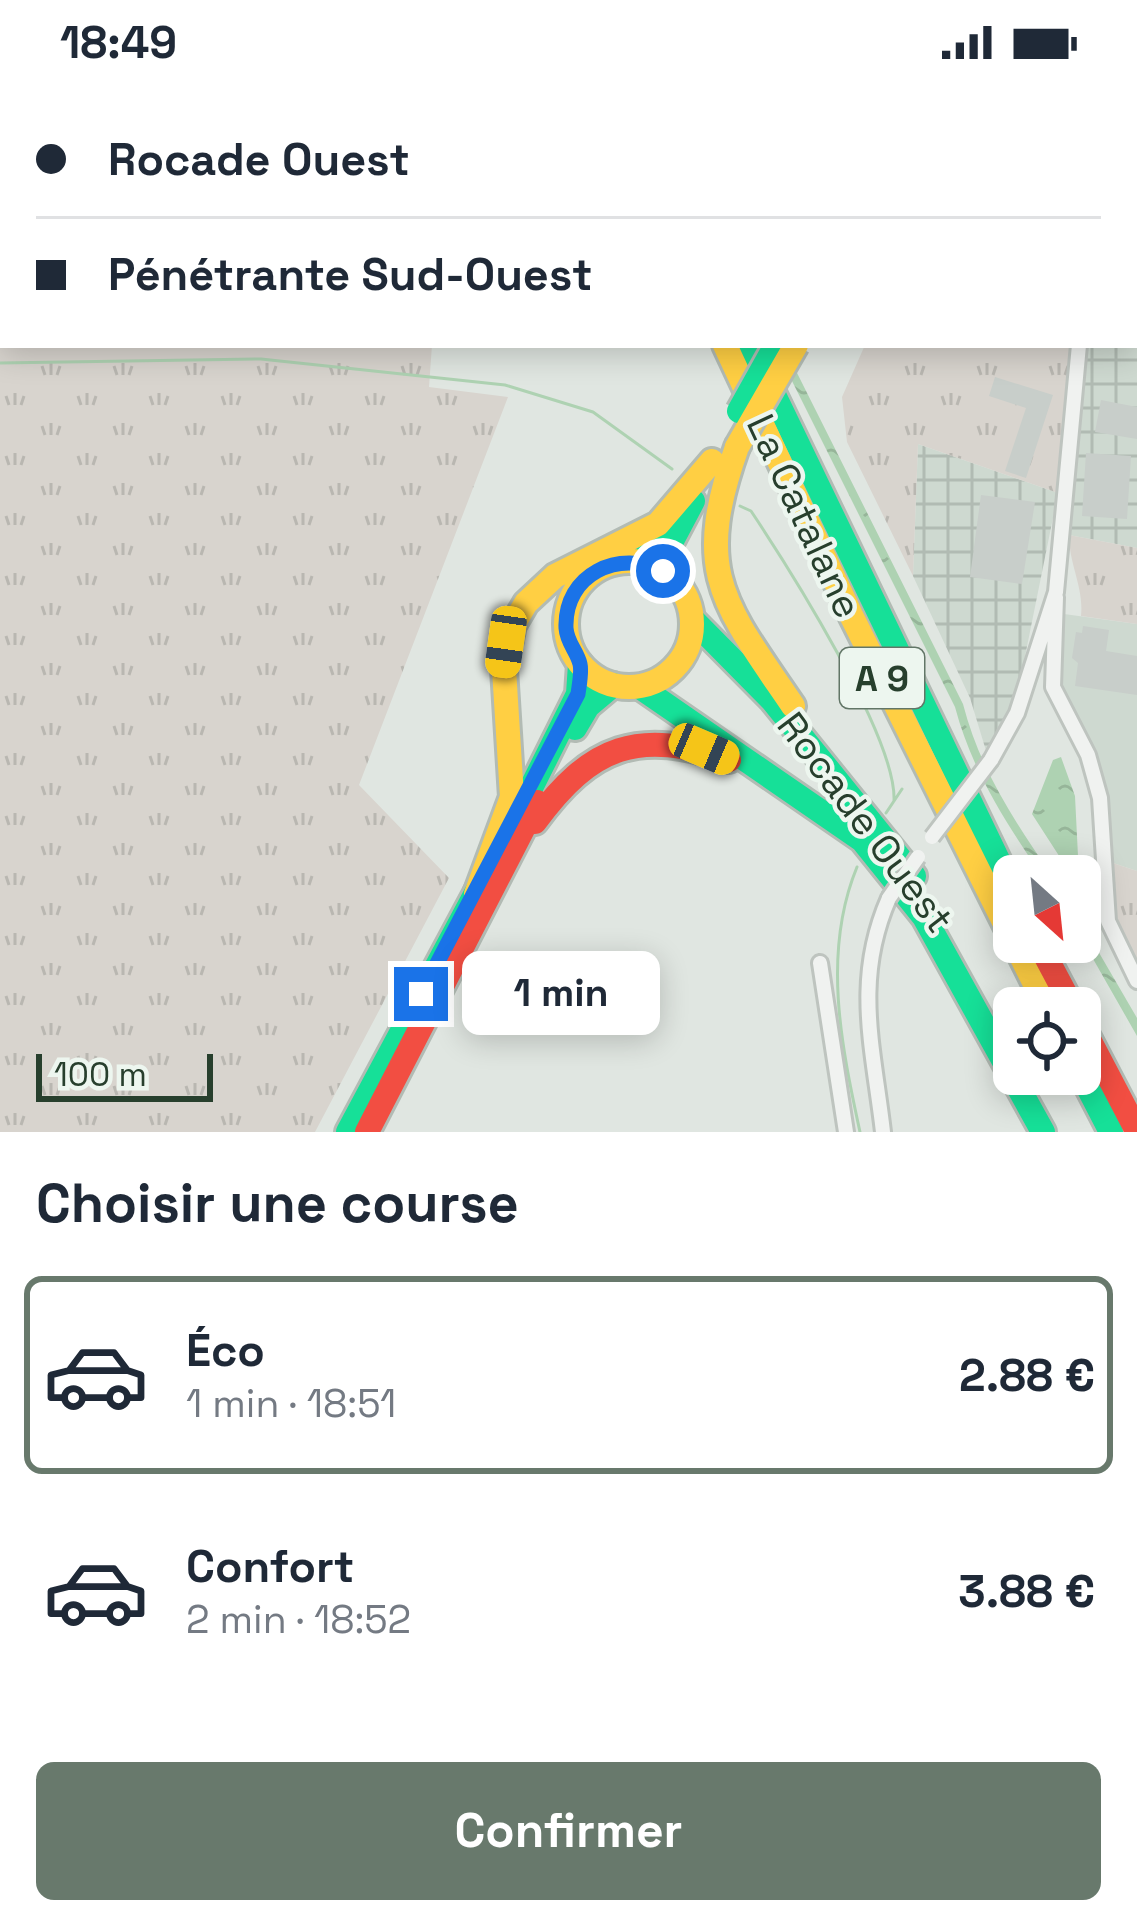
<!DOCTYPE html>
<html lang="fr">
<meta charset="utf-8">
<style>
body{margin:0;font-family:"Space Grotesk",sans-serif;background:#f2f2f3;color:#1f2937;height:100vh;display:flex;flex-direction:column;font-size:45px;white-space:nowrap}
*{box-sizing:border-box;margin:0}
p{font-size:39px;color:#747a83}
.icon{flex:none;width:66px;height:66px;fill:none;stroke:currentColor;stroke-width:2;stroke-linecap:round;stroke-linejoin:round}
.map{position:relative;height:1048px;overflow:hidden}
.panel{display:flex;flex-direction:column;background:#fff;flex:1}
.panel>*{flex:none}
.top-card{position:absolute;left:0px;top:0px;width:1137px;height:264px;box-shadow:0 6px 30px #0003;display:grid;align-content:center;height:264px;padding:0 36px;background:#fff}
.needle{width:78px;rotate:153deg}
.tools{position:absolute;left:993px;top:771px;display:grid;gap:24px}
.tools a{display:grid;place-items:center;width:108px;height:108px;border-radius:18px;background:#fff;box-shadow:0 6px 30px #0003;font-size:60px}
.scale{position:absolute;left:36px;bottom:30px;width:177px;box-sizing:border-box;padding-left:12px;border:6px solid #273f2d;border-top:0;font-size:33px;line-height:42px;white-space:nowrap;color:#273f2d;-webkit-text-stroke:9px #edf6ef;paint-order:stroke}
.end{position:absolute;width:54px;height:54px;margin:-27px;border:15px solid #1a73e8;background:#fff;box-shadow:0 0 0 6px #fff}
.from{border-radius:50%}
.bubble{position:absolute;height:84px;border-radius:18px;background:#fff;box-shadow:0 6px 30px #0003;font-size:39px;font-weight:800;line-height:84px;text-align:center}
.car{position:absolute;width:36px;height:72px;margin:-36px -18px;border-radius:15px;box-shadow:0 0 9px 3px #0007;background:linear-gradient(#f5c518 24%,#345 0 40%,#f5c518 0 76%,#345 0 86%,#f5c518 0)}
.top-card b{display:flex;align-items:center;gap:42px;height:114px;font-size:45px}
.top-card b+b{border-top:3px solid #e0e1e3}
.top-card i{width:30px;height:30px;background:#1f2937}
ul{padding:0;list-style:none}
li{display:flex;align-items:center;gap:36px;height:198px;margin:0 24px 18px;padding:0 12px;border:6px solid transparent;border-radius:18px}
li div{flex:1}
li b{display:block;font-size:45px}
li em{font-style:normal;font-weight:800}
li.active{border-color:#68796c}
li>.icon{width:108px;height:108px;stroke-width:1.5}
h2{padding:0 36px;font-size:54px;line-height:144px}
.cta{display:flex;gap:24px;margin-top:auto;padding:24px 36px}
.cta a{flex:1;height:138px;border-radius:18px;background:#68796c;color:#fff;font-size:48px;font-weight:800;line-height:138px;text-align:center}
.status{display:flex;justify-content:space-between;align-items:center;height:84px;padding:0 60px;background:#fff;direction:ltr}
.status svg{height:33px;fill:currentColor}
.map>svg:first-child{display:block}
.built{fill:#ced9d0}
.industrial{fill:url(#industrial-grid)}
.grass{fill:url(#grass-tufts)}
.water{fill:url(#water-ripples)}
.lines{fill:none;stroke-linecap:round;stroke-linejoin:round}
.stream{stroke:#aed2b2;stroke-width:3}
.building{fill:#c8ceca}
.street-casing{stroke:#bec4bf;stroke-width:20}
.fast-casing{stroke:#b2bbb4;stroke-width:30}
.slow-casing{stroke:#b2bbb4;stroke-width:30}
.jam-casing{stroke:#b2bbb4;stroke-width:30}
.street{stroke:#f0f2f0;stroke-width:14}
.fast{stroke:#16e098;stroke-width:24}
.slow{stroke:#ffcf43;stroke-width:24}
.jam{stroke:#f24e42;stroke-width:24}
.street-bridge-casing{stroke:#bec4bf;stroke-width:20;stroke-linecap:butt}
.fast-bridge-casing{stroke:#b2bbb4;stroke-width:30;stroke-linecap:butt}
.slow-bridge-casing{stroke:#b2bbb4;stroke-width:30;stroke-linecap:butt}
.street-bridge{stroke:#f0f2f0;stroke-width:14}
.fast-bridge{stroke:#16e098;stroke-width:24}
.slow-bridge{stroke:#ffcf43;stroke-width:24}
.route{stroke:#1a73e8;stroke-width:15}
.labels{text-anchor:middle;stroke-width:9;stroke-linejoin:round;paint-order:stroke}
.shield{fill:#edf6ef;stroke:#627667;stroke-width:3}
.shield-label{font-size:36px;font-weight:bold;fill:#273f2d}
.street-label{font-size:39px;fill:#273f2d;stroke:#edf6ef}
</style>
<div class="status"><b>18:49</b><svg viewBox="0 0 49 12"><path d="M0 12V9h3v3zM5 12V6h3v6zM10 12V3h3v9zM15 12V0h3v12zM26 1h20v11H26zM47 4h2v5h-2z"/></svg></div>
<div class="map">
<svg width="1137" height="1048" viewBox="0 0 1137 1048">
<defs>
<pattern id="industrial-grid" width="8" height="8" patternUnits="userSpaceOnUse" patternTransform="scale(3)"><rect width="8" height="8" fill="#ced9d0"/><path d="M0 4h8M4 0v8" fill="none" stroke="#b1bbb3"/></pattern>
<pattern id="grass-tufts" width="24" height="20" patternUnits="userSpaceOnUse" patternTransform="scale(3)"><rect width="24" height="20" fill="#d8d4ce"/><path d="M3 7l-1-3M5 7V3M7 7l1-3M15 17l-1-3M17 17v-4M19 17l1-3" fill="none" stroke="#b9b7b1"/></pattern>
<pattern id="water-ripples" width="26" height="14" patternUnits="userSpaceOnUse" patternTransform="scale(3)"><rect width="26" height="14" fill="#aed2b2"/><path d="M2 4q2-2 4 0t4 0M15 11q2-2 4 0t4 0" fill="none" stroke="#96b599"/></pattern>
</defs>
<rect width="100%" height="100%" fill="#e0e6e1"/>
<path class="built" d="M 1064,530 L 1137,540 L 1137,787 L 1113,779 L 1097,667 L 1061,608 Z"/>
<path class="industrial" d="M 1134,175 L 1137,176 L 1137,464 L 1069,451 L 1085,261 L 1134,261 Z
M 918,360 L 1058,409 L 1018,607 L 987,670 L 970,614 L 913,492 Z"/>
<path class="grass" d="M 0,0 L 460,0 L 3,3 L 3,261 L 432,261 L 429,303 L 508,313 L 359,701 L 449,794 L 315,1048 L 0,1048 Z
M 865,261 L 1075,261 L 1058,409 L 918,360 L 913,492 L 847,358 L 842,313 Z
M 1069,451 L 1137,464 L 1137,540 L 1081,532 C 1084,503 1069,481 1069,451 Z
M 1113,779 L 1137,787 L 1137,881 L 1114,827 Z"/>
<path class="water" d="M 774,261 L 783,261 L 963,620 C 980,686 1014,736 1052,792 L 1042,792 C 1005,737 972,687 955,623 Z
M 1061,673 L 1075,712 L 1078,772 L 1072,778 L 1063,778 L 1032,730 L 1053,676 Z
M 1080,836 L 1137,934 L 1137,952 L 1080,852 Z"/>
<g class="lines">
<path class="stream" d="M 845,3 L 846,0
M 0,279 L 261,275 L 505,301 L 593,328 L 672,385
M 740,422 L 751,427 C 789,484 897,654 894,717
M 886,729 L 902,705
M 857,783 C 822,868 841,960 860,1048"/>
</g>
<path class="building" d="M 995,293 L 1053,311 L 1026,394 L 1005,387 L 1026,324 L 989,312 Z
M 1101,316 L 1137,323 L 1137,355 L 1095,348 Z
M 1086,369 L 1131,372 L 1127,435 L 1082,432 Z
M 981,411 L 1035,418 L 1022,500 L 970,493 Z
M 1083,542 L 1109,546 L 1106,567 L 1137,572 L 1137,611 L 1075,602 L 1078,579 L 1072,574 L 1076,548 L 1082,549 Z"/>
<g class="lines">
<g class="street-casing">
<path id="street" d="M 571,0 L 573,3
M 1134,91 L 1137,84
M 1056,513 L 1053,603 L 1088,671 L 1100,714 L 1108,837 L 1137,897
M 991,676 L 1017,629 L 1056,508 L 1079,261
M 820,879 L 846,1048
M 883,1048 C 873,962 853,896 889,814"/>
</g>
<g class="fast-casing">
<path id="fast" d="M 750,261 L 1014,809
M 638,478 L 673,455 L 693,417
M 693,536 L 772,616 L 914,792
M 640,603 L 862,756 L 924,833 L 1043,1048
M 575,644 L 588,622 L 613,601
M 516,734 L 578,610 L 580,580
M 1080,988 L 1111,1048
M 348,1048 L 483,796"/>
</g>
<g class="slow-casing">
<path id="slow" d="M 915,3 L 917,0
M 725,261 L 851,531 L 1047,924
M 737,363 C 692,489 723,519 793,622
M566 540a63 63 0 1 1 126 0a63 63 0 1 1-126 0Z
M 476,810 L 512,713 L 504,585 L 513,541 L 526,519 L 555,492 L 658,440 L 712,377"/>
</g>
<g class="jam-casing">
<path id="jam" d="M 606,0 L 608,3
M 631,0 L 632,3
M 535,738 C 591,661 639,644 729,676
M 1038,858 L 1073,924
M 1080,938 L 1137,1047
M 367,1048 L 537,718"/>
</g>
<use href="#street" class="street"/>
<use href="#fast" class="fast"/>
<use href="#slow" class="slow"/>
<use href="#jam" class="jam"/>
<g class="street-bridge-casing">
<path id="street-bridge" d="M 932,753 L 991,676
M 889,814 L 918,773"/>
</g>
<g class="fast-bridge-casing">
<path id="fast-bridge" d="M 739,327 L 776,261"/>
</g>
<g class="slow-bridge-casing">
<path id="slow-bridge" d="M 737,363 L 796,261"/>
</g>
<use href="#street-bridge" class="street-bridge"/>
<use href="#fast-bridge" class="fast-bridge"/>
<use href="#slow-bridge" class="slow-bridge"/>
</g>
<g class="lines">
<path class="route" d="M 421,910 L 578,610 C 579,602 582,588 580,580 C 577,567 567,559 566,544 C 564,490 619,465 663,487"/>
</g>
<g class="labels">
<rect class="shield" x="840" y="564" width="84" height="60" rx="9"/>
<g class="shield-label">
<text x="882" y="607">A 9</text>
</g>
<g class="street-label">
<text transform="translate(805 432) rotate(65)" y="14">La Catalane</text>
<text transform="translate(866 738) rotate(53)" y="14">Rocade Ouest</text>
</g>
</g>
</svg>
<div class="tools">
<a><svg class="needle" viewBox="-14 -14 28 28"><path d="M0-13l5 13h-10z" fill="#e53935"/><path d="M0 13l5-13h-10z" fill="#747a83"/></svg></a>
<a><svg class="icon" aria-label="locate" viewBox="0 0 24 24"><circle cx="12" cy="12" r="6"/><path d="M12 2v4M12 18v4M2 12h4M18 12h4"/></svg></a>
</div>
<div class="scale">100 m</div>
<i class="end from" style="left:663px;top:487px"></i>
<i class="end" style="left:421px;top:910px"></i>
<div class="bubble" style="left:462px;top:867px;width:198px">1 min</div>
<i class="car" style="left:506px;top:558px;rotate:188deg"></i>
<i class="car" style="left:704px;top:665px;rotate:113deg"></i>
<div class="top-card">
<b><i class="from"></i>Rocade Ouest</b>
<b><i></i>Pénétrante Sud-Ouest</b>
</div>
</div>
<section class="panel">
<h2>Choisir une course</h2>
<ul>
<li class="active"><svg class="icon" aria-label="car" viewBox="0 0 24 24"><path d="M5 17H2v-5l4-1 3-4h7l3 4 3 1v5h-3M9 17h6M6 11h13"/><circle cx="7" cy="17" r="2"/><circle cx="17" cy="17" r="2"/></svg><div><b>Éco</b><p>1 min · 18:51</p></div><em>2.88 €</em></li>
<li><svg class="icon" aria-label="car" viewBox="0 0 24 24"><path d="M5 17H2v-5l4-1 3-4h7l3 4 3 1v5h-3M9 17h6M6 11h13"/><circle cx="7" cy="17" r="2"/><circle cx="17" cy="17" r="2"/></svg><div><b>Confort</b><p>2 min · 18:52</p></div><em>3.88 €</em></li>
</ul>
<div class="cta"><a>Confirmer</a></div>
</section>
